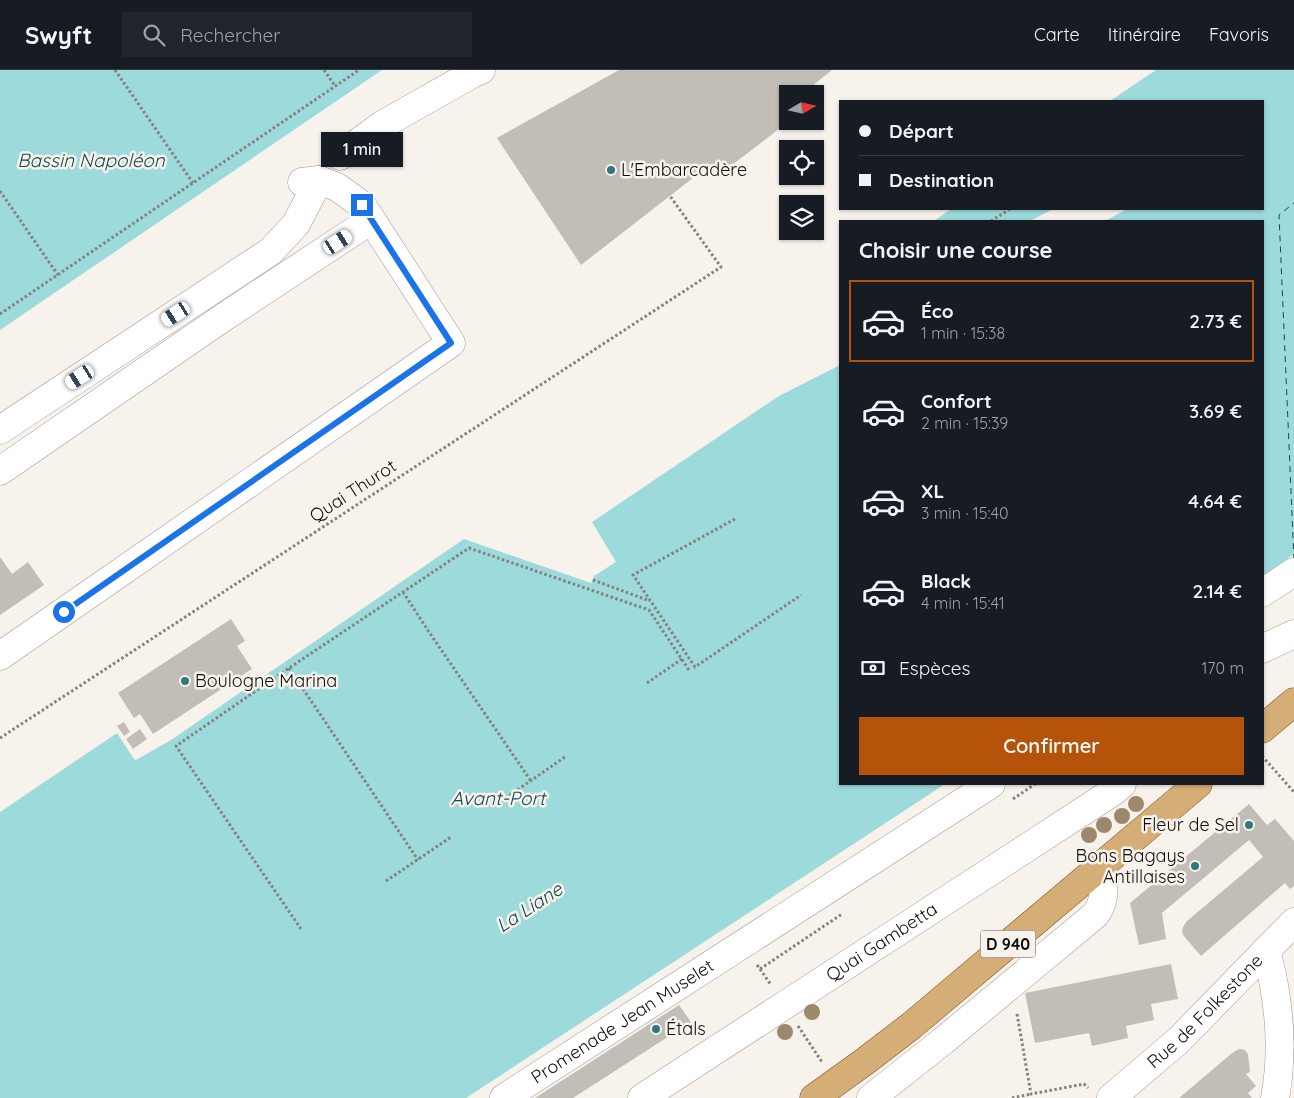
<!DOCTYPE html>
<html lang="fr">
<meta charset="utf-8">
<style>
body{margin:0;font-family:Quicksand,sans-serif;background:#20242c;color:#f1f3f6;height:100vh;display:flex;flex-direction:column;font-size:19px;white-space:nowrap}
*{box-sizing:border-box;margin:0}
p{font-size:16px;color:#9ea1a6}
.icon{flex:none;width:28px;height:28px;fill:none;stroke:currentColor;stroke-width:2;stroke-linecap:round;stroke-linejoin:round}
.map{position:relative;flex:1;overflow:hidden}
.sheet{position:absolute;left:839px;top:150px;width:425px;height:565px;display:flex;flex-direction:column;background:#171b24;border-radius:0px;box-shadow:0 1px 4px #0004}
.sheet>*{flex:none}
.top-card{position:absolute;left:839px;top:30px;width:425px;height:110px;border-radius:0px;box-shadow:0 1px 4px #0004;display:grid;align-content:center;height:110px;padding:0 20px;background:#171b24}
.needle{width:32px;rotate:81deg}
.controls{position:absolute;left:779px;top:15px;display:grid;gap:10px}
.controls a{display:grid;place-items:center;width:45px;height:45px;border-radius:0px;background:#171b24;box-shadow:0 1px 4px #0004;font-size:25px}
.end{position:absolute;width:22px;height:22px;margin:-11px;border:6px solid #1a73e8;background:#fff;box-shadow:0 0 0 2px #fff}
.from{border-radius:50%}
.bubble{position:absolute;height:35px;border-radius:0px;background:#171b24;box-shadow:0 1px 4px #0004;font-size:16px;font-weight:600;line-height:35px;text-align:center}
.car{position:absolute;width:15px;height:30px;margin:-15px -8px;border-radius:6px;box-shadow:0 0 4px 1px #0007;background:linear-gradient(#fff 24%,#345 0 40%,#fff 0 76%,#345 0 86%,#fff 0)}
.top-card b{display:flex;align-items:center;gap:18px;height:48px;font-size:19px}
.top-card b+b{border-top:1px solid #363941}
.top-card i{width:12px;height:12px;background:#f1f3f6}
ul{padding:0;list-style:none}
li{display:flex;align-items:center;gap:15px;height:82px;margin:0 10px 8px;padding:0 10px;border:2px solid transparent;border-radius:0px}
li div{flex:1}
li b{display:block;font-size:19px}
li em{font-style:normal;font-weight:600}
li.current{border-color:#b45309}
li>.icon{width:45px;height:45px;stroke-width:1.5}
h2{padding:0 20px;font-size:22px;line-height:60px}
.pay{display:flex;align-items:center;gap:12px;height:55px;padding:0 20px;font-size:19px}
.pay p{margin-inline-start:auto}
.button{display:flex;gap:10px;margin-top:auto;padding:10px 20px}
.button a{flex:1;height:58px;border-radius:0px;background:#b45309;color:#fff;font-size:20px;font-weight:600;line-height:58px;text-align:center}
header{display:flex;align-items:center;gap:30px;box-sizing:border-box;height:70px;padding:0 25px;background:#171b24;border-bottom:1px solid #363941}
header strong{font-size:24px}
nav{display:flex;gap:28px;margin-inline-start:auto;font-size:18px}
.search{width:350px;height:45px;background:#20242c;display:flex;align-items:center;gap:12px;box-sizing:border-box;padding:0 18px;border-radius:0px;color:#9ea1a6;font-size:19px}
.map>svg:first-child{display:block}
.water{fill:#9cdadb}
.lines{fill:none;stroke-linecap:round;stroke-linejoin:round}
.ferry{stroke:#154b4d;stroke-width:1;stroke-dasharray:6 5;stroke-linecap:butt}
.building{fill:#c3bdb8}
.minor-casing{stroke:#9e9994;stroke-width:29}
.major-casing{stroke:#7e5216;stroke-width:29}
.path{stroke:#85817d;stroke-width:3;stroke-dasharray:2.5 2.5;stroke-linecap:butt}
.minor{stroke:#fff;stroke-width:28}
.major{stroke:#d5ad77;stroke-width:28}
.tree{fill:#9d886d}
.route{stroke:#1a73e8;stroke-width:6}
.poi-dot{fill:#2f787b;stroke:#f8f2ed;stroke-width:2}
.labels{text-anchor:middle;stroke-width:5;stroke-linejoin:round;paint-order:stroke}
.shield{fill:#f8f2ed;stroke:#565250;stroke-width:1}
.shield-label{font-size:16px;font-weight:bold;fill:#100e0c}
.poi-label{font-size:18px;fill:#100e0c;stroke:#f8f2ed;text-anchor:start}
.street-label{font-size:18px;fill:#100e0c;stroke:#f8f2ed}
.water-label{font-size:19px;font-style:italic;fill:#154b4d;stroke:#f8f2ed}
</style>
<header>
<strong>Swyft</strong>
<div class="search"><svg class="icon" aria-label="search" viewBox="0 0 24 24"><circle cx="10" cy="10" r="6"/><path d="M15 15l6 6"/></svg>Rechercher</div>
<nav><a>Carte</a><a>Itinéraire</a><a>Favoris</a></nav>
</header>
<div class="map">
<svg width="1294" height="1028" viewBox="0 0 1294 1028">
<rect width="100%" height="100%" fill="#f8f2ed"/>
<path class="water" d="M 0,0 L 382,0 L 0,260 Z
M 1156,0 L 1294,0 L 1294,484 L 1263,506 L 1262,151 L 1105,151 L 1127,139 L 1262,139 L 1262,31 L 1110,31 Z
M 951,139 L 1053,139 L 1030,151 L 934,151 Z
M 840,295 L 840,714 L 945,714 L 466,1028 L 0,1028 L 0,742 L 117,663 L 134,689 L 136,690 L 171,670 L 464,469 L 591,513 L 594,506 L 616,492 L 592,452 L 779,326 Z"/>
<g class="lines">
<path class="ferry" d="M 1294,490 L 1279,145 L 1294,133"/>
</g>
<path class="building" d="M 619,0 L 832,0 L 802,24 L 788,24 L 788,35 L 782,39 L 788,46 L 788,52 L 719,105 L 711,94 L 581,195 L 497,68 Z
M 0,487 L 12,504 L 28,492 L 44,515 L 0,545 Z
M 231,549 L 245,571 L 237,576 L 252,599 L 153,664 L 140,644 L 134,648 L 118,623 Z
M 124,652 L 130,662 L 124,666 L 117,656 Z
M 140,659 L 147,669 L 133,679 L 126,669 Z
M 1249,734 L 1267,755 L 1275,749 L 1294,771 L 1294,816 L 1290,819 L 1285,813 L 1201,886 L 1183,865 L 1182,862 L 1183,857 L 1187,851 L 1263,787 L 1249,770 L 1162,843 L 1166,869 L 1139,875 L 1130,833 Z
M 1171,894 L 1178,929 L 1151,934 L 1154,950 L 1126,956 L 1128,968 L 1092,976 L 1089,963 L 1035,973 L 1025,923 Z
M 679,935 L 691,952 L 573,1028 L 535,1028 Z
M 1240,979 L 1245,980 L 1248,984 L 1250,1002 L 1246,1004 L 1256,1016 L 1248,1023 L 1252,1028 L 1179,1028 L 1231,984 L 1237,980 Z"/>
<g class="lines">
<g class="minor-casing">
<g id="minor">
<path d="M 340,86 L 382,55 L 472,4 L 481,0"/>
<path d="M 0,360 L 271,181 L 296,154 L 319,110"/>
<path d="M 0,401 L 224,247 L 371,150"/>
<path d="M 1262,523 L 1294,502"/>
<path d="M 1262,579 L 1294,564"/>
<path d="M 0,586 L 451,273 L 362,135 L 337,117 L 319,110 L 302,112"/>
<path d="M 1266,880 C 1279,928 1284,979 1275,1028"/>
<path id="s1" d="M 504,1028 L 991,714"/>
<path id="s2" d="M 642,1028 L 1114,721 L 1122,714"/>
<path d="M 871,1028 L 943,971 L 1095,845 C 1107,831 1103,813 1102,795"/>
<path id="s3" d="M 1111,1028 L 1179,970 L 1294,852"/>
</g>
</g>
<g class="major-casing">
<path id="major" d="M 1262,659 L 1294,632
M 814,1028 L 864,992 L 911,956 L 1198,714"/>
</g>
<path class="path" d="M 115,0 L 193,113
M 324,0 L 335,16
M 0,121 L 58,205
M 991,151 L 1010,139
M 0,244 L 359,0
M 735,449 L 633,505 L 695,597 L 801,525
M 593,510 L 650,531
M 403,522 L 429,562 L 531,711
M 289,598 L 418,790
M 647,613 L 682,589
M 0,668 L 721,197 L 670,126
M 1262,686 L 1294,722
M 1013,729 L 1035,714
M 497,734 L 565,687
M 386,811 L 451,767
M 301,859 L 176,676 L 289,598 L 469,478 L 649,540 L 689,600
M 757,895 L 760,899 L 842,844
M 760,899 L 771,915
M 1017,944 L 1031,1024 L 1084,1014 L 1088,1018
M 798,956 L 822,992
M 1012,1028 L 1031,1024"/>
<use href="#minor" class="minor"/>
<use href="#major" class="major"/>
</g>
<g class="tree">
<circle cx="1136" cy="734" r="8"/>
<circle cx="1122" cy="746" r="8"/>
<circle cx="1104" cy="755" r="8"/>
<circle cx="1089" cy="765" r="8"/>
<circle cx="812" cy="942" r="8"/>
<circle cx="785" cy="962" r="8"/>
</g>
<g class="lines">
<path class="route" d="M 64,542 L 451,273 L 362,135"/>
</g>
<g class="poi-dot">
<circle cx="611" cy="100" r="5"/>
<circle cx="185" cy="611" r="5"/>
<circle cx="1249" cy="755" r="5"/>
<circle cx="1195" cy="796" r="5"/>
<circle cx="656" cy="959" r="5"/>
</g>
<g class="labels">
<rect class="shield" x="980.5" y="860.5" width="55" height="27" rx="4"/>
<g class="shield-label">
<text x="1008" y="880">D 940</text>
</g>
<g class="poi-label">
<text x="621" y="106">L'Embarcadère</text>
<text x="195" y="617">Boulogne Marina</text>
<text x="1239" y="761" text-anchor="end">Fleur de Sel</text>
<text x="1185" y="792" text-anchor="end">Bons Bagays<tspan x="1185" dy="21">Antillaises</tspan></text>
<text x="666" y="965">Étals</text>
</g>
<g class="street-label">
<text transform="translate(353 421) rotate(-33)" y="6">Quai Thurot</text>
<text dy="6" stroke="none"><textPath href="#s2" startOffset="286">Quai Gambetta</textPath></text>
<text dy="6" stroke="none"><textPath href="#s3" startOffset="128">Rue de Folkestone</textPath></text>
<text dy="6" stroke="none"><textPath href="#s1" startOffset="141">Promenade Jean Muselet</textPath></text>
</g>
<g class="water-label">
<text x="91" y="97">Bassin Napoléon</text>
<text x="498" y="735">Avant-Port</text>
<text transform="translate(529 837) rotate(-33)" y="7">La Liane</text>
</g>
</g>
</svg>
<div class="controls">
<a><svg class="needle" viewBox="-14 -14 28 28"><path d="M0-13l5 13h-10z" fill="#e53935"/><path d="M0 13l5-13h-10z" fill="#9ea1a6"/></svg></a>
<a><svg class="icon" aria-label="locate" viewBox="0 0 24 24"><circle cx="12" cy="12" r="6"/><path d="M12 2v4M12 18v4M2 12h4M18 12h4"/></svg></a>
<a><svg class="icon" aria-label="layers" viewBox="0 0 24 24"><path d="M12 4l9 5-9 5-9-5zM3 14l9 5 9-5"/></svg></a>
</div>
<i class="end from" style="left:64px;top:542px"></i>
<i class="end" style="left:362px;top:135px"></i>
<div class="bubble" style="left:321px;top:62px;width:82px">1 min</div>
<i class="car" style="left:338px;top:172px;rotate:57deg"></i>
<i class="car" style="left:176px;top:244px;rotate:237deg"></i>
<i class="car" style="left:80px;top:307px;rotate:237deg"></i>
<div class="top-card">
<b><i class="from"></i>Départ</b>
<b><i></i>Destination</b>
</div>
<section class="sheet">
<h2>Choisir une course</h2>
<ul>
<li class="current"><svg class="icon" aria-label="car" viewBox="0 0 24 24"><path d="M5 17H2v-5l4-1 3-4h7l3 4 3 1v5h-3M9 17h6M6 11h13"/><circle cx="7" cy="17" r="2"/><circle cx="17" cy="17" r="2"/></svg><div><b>Éco</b><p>1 min · 15:38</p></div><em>2.73 €</em></li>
<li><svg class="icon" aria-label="car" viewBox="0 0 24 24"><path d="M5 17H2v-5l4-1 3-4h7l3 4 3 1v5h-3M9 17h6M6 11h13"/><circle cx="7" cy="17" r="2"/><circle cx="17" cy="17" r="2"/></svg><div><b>Confort</b><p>2 min · 15:39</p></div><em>3.69 €</em></li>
<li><svg class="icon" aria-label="car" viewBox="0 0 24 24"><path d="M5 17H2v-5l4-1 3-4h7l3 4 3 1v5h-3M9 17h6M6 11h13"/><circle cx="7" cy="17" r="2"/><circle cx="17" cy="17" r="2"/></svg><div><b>XL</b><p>3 min · 15:40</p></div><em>4.64 €</em></li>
<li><svg class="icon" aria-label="car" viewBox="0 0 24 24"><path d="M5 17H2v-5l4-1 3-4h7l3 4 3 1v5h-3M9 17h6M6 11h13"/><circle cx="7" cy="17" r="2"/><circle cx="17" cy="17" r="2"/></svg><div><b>Black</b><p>4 min · 15:41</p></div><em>2.14 €</em></li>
</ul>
<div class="pay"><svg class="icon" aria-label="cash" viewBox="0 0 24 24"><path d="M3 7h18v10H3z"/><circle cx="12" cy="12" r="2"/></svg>Espèces<p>170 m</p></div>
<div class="button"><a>Confirmer</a></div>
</section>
</div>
